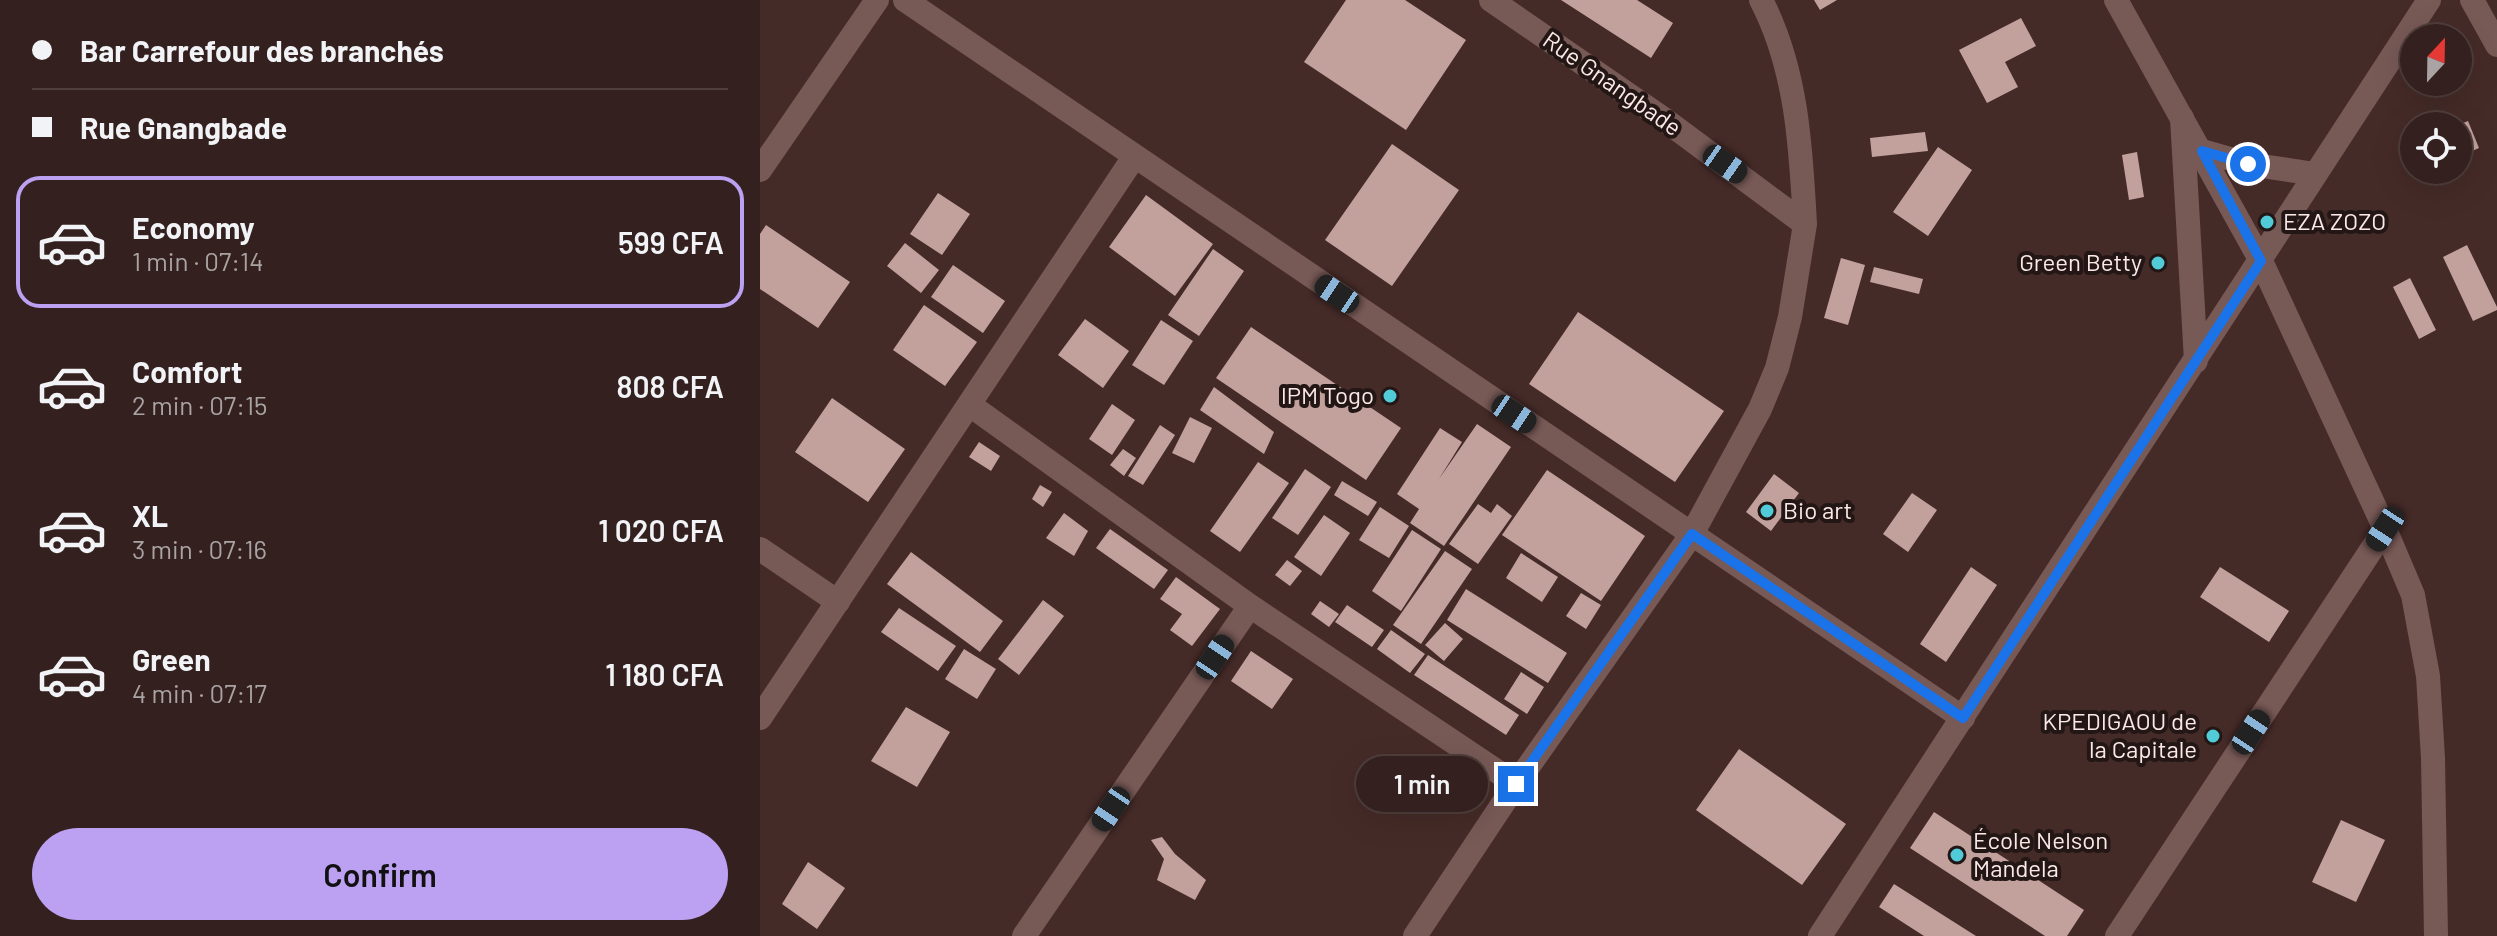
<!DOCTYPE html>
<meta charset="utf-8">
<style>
body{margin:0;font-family:Barlow,sans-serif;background:#3f2d2b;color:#f1f3f6;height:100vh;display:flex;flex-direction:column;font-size:30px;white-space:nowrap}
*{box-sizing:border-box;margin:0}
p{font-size:26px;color:#a9a3a4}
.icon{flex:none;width:44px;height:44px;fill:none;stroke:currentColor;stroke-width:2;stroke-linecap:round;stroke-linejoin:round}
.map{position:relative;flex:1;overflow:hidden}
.details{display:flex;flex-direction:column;background:#34201e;width:760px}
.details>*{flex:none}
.guide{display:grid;align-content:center;height:176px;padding:0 32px;background:#34201e}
.needle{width:52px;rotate:22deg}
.controls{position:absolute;left:1640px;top:24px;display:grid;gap:16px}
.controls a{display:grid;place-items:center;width:72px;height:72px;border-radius:50%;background:#34201e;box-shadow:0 8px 32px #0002,0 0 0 2px #4e3e3c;font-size:40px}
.end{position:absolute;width:36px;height:36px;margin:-18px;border:10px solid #1a73e8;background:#fff;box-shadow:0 0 0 4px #fff}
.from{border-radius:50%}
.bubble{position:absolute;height:56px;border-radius:28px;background:#34201e;box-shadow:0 8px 32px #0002,0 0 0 2px #4e3e3c;font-size:26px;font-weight:600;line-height:56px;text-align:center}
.car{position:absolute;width:24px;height:48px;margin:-24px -12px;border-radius:10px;box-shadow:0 0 6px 2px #0007;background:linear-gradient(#222 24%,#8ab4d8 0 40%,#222 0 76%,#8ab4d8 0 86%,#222 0)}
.guide b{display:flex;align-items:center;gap:28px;height:76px;font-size:30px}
.guide b+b{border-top:2px solid #4e3e3c}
.guide i{width:20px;height:20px;background:#f1f3f6}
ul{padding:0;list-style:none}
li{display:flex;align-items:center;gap:24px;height:132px;margin:0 16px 12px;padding:0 16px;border:4px solid transparent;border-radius:24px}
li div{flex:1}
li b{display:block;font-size:30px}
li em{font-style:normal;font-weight:600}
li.on{border-color:#bca0f2}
li>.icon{width:72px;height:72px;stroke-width:1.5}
.action{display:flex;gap:16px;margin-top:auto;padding:16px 32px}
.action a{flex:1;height:92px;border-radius:48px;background:#bca0f2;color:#111;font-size:32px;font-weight:600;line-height:92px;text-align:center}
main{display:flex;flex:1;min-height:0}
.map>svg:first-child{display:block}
.building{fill:#c2a19d}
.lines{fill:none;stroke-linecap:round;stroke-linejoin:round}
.street{stroke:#775956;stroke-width:24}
.secondary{stroke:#775956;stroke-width:24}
.route{stroke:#1a73e8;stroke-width:10}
.poi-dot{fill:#52cbd9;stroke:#231716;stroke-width:3}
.labels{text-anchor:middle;stroke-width:8;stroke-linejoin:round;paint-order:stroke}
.street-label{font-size:24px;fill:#fce9e7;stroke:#231716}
.poi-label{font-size:24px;fill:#fce9e7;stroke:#231716;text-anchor:start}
</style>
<main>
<section class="details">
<div class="guide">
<b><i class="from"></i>Bar Carrefour des branchés</b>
<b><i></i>Rue Gnangbade</b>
</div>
<ul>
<li class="on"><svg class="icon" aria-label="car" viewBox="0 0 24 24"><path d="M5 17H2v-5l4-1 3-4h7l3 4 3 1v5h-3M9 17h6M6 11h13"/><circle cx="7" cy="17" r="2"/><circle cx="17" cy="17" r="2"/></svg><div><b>Economy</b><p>1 min · 07:14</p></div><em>599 CFA</em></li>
<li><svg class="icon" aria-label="car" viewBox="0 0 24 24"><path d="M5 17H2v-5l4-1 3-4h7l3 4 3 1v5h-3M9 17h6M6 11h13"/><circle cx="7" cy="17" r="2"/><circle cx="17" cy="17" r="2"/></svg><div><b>Comfort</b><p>2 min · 07:15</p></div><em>808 CFA</em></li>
<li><svg class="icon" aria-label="car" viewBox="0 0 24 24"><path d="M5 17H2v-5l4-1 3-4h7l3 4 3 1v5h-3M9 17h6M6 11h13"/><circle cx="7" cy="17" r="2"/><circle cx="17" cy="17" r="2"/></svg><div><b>XL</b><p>3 min · 07:16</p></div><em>1 020 CFA</em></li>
<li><svg class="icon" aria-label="car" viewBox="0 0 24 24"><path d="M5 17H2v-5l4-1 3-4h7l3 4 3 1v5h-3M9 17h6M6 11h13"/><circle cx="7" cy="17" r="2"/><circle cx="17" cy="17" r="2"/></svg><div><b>Green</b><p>4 min · 07:17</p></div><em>1 180 CFA</em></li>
</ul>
<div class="action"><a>Confirm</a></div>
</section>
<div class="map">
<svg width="1737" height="936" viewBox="0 0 1737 936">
<rect width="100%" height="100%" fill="#452b28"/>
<path class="building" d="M 586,0 L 645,0 L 706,40 L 646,130 L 544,62 Z
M 801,0 L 877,0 L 913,23 L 891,58 Z
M 1054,0 L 1077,0 L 1060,10 Z
M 1261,18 L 1276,46 L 1245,62 L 1258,87 L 1227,103 L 1199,50 Z
M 1708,121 L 1719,148 L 1698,157 L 1698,125 Z
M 1165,132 L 1168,151 L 1112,157 L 1110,138 Z
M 632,144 L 699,190 L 632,286 L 565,240 Z
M 1178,147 L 1212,170 L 1168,236 L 1133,212 Z
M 1377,152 L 1384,197 L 1369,200 L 1362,155 Z
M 178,193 L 210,214 L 182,255 L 150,234 Z
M 386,195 L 453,244 L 415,296 L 349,247 Z
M 6,225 L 90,282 L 58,328 L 0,289 L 0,234 Z
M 145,243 L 179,270 L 161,293 L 127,266 Z
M 1707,245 L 1737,307 L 1737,310 L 1713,321 L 1683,257 Z
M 453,249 L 484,271 L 439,336 L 408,315 Z
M 1081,258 L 1105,265 L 1088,325 L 1064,318 Z
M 193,265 L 245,301 L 223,333 L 171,297 Z
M 1114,267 L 1163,279 L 1159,294 L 1110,282 Z
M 1650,278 L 1676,330 L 1659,339 L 1633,287 Z
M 164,305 L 217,342 L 185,386 L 133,350 Z
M 818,312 L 964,411 L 915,482 L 769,384 Z
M 325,319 L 369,351 L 343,388 L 298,355 Z
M 401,320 L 433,341 L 404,385 L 372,365 Z
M 491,327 L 641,428 L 606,480 L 456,378 Z
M 454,387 L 514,432 L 504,454 L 440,410 Z
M 72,398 L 145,449 L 108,502 L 35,452 Z
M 352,404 L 375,420 L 352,455 L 329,439 Z
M 430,417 L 452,428 L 434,463 L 412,453 Z
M 717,424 L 751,447 L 684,546 L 650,523 L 659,509 L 637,494 L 680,428 L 702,442 L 679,479 Z
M 400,425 L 415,435 L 383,485 L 368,476 Z
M 219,442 L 240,456 L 231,471 L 209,457 Z
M 363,449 L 376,458 L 364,476 L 350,465 Z
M 498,462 L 529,483 L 480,552 L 450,531 Z
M 545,469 L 571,487 L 538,535 L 512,518 Z
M 787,470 L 885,536 L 841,601 L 742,535 Z
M 1014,474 L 1039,493 L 1011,531 L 986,512 Z
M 582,481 L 617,502 L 608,516 L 574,495 Z
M 280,485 L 292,492 L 283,507 L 272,499 Z
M 1152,493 L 1177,510 L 1148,552 L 1123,534 Z
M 718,504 L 731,513 L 737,504 L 752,516 L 718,564 L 689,544 Z
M 620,507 L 649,526 L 629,558 L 599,540 Z
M 304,513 L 328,531 L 314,556 L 286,538 Z
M 564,515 L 590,533 L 561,576 L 534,557 Z
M 350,529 L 408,570 L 394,589 L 336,548 Z
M 652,530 L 681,549 L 641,611 L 612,591 Z
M 685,551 L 712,569 L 661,644 L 633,625 Z
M 151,552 L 243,621 L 220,652 L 127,584 Z
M 761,553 L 798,577 L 782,602 L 746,578 Z
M 527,560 L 542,571 L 530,586 L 515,575 Z
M 1211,567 L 1237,585 L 1186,662 L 1160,644 Z
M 1460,567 L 1529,611 L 1509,642 L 1440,597 Z
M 416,577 L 460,609 L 432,646 L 410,630 L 422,614 L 400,599 Z
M 706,589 L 807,653 L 788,683 L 687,620 Z
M 821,593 L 841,605 L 826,629 L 806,616 Z
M 283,600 L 304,616 L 259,675 L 238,659 Z
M 560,601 L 579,614 L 569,627 L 551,614 Z
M 587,605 L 624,630 L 612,647 L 575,622 Z
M 139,608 L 196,646 L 178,671 L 121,632 Z
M 685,623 L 703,639 L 684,661 L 665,645 Z
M 631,630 L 665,654 L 650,673 L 617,649 Z
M 204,649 L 236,669 L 217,699 L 185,679 Z
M 491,651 L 533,679 L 512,709 L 471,681 Z
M 668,655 L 759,715 L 746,735 L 654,675 Z
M 761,672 L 784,687 L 767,714 L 744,699 Z
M 146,707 L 190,732 L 157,787 L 111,761 Z
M 979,749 L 1086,824 L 1042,885 L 936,810 Z
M 1174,812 L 1324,910 L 1307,936 L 1285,936 L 1150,848 Z
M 1581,820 L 1625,840 L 1596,902 L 1552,882 Z
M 402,837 L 415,854 L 446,880 L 435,900 L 397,880 L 404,859 L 391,840 Z
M 48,862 L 85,888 L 57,929 L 22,904 Z
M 1134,884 L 1216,936 L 1164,936 L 1119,907 Z"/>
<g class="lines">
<path class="street" d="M 145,0 L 1203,718
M 1001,0 C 1037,69 1041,148 1045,224
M 1356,0 L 1501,261 L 1625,529 L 1653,595 L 1668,676 L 1673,758 L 1676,936
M 1712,0 L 1737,45
M 0,170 L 117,0
M 210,405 L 490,606 L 756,784
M 0,549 L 78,602
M 0,718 L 374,157
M 264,936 L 490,606
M 655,936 L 756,784 L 932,534 L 1000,409 L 1017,368 L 1030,317 L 1045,224 L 905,120 L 731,0
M 1357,936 L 1625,529"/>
<path class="secondary" d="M 1422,118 L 1436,361
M 1442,151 L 1488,164 L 1555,174
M 1060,936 L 1669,0"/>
</g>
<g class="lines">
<path class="route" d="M 756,784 L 932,534 L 1203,718 L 1501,261 L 1442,151 L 1488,164"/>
</g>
<g class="poi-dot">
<circle cx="1507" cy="222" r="8"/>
<circle cx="1398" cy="263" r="8"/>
<circle cx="630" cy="396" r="8"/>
<circle cx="1007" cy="511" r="8"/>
<circle cx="1453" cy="736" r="8"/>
<circle cx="1197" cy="855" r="8"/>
</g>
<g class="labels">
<g class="street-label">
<text transform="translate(852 84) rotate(35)" y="8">Rue Gnangbade</text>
</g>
<g class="poi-label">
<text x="1523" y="230">EZA ZOZO</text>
<text x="1382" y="271" text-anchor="end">Green Betty</text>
<text x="614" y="404" text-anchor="end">IPM Togo</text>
<text x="1023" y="519">Bio art</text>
<text x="1437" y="730" text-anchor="end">KPEDIGAOU de<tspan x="1437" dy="28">la Capitale</tspan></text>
<text x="1213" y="849">École Nelson<tspan x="1213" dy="28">Mandela</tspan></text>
</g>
</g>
</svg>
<div class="controls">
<a><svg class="needle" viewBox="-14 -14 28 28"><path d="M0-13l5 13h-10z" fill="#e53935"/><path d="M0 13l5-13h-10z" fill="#a9a3a4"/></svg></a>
<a><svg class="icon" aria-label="locate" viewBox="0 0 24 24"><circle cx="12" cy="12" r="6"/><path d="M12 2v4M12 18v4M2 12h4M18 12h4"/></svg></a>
</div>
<i class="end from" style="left:1488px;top:164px"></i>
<i class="end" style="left:756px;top:784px"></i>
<div class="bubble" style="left:596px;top:756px;width:132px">1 min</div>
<i class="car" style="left:965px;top:164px;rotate:125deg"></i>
<i class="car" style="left:577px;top:294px;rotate:304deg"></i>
<i class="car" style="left:754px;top:414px;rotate:124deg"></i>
<i class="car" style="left:1625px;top:529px;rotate:213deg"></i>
<i class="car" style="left:455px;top:657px;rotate:34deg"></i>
<i class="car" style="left:1491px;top:732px;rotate:33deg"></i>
<i class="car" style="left:351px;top:809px;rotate:214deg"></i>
</div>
</main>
